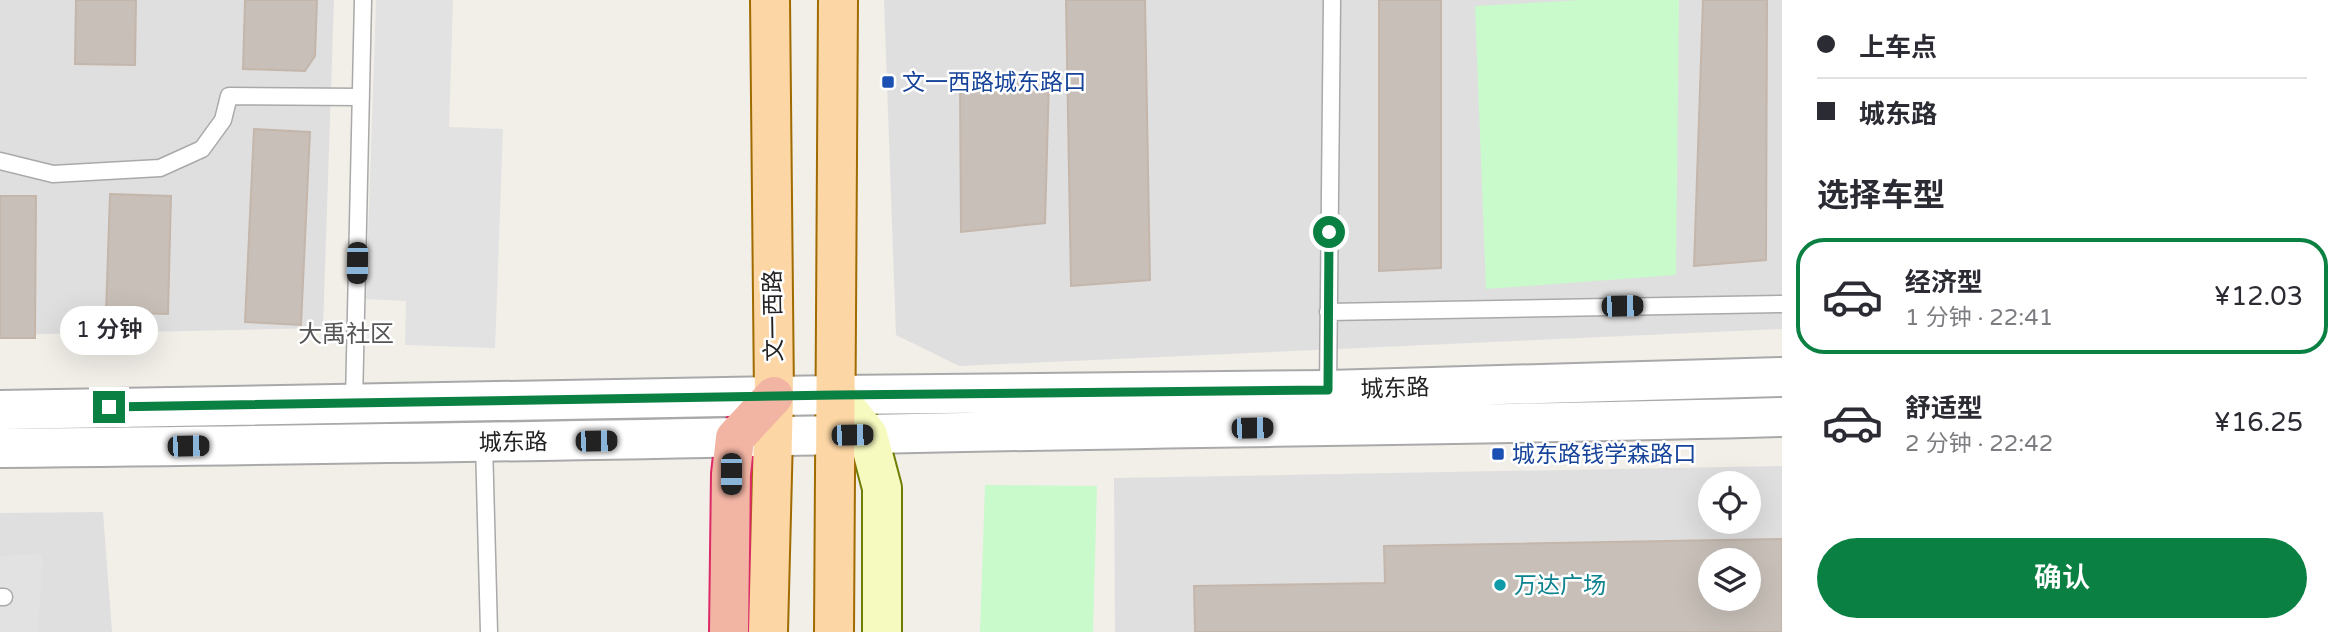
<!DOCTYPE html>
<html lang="zh">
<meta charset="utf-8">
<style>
body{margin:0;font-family:"Varela Round","Noto Sans SC",sans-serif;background:#f2f2f3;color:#2b2b33;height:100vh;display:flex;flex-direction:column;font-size:26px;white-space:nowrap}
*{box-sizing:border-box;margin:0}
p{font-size:23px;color:#7c7c81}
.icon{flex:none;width:38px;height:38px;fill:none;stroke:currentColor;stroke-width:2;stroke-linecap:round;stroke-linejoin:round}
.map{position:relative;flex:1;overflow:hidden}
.sheet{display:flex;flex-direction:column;background:#fff;width:560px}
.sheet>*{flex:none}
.banner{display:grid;align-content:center;height:154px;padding:0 35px;background:#fff}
.buttons{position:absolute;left:1698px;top:471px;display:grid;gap:14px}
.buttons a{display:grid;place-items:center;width:63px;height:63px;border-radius:50%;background:#fff;box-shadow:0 7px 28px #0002;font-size:35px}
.end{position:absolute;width:32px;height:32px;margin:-16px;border:9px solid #0b8043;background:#fff;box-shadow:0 0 0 4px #fff}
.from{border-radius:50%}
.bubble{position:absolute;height:49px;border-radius:24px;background:#fff;box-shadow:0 7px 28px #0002;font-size:23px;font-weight:600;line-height:49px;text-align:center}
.car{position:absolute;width:21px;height:42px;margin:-21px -10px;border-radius:9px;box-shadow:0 0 5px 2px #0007;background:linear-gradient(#222 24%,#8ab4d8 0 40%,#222 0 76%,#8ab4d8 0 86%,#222 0)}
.banner b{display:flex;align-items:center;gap:24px;height:66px;font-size:26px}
.banner b+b{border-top:2px solid #e1e1e2}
.banner i{width:18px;height:18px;background:#2b2b33}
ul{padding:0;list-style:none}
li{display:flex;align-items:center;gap:21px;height:116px;margin:0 14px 10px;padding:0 21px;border:4px solid transparent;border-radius:28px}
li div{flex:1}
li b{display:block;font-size:26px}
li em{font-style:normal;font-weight:600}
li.active{border-color:#0b8043}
li>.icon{width:63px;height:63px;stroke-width:1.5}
h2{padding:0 35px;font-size:32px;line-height:84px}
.cta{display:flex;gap:14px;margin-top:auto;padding:14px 35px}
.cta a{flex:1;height:80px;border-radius:42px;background:#0b8043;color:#fff;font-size:28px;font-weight:600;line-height:80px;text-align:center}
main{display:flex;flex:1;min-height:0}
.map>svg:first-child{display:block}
.residential{fill:#e0dfdf;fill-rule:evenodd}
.park{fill:#c8facc}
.parking{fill:#e2e2e2}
.building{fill:#c7bfb8;stroke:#c4b6ab;stroke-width:2;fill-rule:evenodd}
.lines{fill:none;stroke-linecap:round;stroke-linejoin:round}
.service-casing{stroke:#a9a9a9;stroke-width:19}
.tertiary-casing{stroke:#a9a9a9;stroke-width:42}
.secondary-casing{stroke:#707d05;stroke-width:42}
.primary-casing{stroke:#a06b00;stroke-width:42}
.trunk-casing{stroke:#dc2a67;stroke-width:42}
.service{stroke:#fff;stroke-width:16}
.tertiary{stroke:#fff;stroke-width:38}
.secondary{stroke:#f7fabf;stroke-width:38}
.primary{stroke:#fcd6a4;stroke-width:38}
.trunk{stroke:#f2b4a3;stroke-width:38}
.route{stroke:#0b8043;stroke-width:9}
.transit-dot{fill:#1a4fb4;stroke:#fff;stroke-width:2.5}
.culture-dot{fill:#0f9aa8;stroke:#fff;stroke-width:2.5}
.labels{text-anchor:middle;stroke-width:5;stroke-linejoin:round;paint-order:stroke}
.transit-label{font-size:23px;fill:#164399;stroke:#fff;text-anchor:start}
.street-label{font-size:23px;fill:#222;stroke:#fff}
.culture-label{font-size:23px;fill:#0d838f;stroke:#fff;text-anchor:start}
.neighbourhood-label{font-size:24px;fill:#555;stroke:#fff}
</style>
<main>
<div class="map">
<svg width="1782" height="632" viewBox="0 0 1782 632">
<rect width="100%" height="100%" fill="#f2efe9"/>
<path class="residential" d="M 0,0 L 334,0 L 323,328 L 0,335 Z
M 884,0 L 1782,0 L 1782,329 L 959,366 L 896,335 Z
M 1782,466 L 1782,632 L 1115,632 L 1114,478 ZM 1710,483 L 1748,483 L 1748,522 L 1710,522 ZM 1710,560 L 1748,560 L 1748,598 L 1710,598 Z
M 103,512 L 112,632 L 0,632 L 0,513 Z"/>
<path class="park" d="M 1582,0 L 1679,0 L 1676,275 L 1486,289 L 1475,6 Z
M 985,485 L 1097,486 L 1093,632 L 980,632 Z"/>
<path class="parking" d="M 376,0 L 453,0 L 449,127 L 503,129 L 495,348 L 405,345 L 406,301 L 366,299 Z
M 43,554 L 38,632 L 0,632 L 0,556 Z"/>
<path class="building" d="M 76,0 L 136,0 L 135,65 L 75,64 Z
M 245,0 L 317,0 L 315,56 L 305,71 L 243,69 Z
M 1066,0 L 1145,0 L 1150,280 L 1071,286 Z
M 1379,0 L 1441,0 L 1441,268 L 1379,271 Z
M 1703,0 L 1767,0 L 1766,260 L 1694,266 Z
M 1049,80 L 1045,223 L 961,232 L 960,81 Z
M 254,129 L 310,132 L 301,325 L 245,322 Z
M 110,194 L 171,196 L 168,314 L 106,312 Z
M 0,196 L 36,196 L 35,338 L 0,338 Z
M 1782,539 L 1782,632 L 1195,632 L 1194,586 L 1385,583 L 1384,546 ZM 1710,560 L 1748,560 L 1748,598 L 1710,598 Z"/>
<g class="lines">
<g class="service-casing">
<path id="service" d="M 0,161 L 53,174 L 160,168 L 202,149 L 223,120 L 229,96 L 361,97
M 1328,312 L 1782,304
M 1328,389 L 1332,0
M 354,402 L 363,0
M 484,443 L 489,632
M 0,597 L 4,597"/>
</g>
<g class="tertiary-casing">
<path id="tertiary" d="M 0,410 L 836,395 L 1328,390 L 1782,377
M 0,448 C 278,445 555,442 833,435 C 1149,427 1466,426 1782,417"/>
</g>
<g class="secondary-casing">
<path id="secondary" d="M 836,395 L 868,435 L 882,488 L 882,632"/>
</g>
<g class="primary-casing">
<path id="primary" d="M 768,632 L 774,396 L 770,0
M 834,632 L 838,0"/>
</g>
<g class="trunk-casing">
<path id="trunk" d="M 729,632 L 731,474 L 735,438 L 774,396"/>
</g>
<use href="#service" class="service"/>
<use href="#tertiary" class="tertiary"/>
<use href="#secondary" class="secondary"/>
<use href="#primary" class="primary"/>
<use href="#trunk" class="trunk"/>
</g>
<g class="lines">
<path class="route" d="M 109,407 L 836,395 L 1328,390 L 1329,232"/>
</g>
<g class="transit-dot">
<rect x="881" y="75" width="14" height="14" rx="3.5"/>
<rect x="1491" y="447" width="14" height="14" rx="3.5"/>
</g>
<circle class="culture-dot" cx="1500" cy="585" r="7"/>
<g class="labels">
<g class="transit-label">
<text x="902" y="90">文一西路城东路口</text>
<text x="1512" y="462">城东路钱学森路口</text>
</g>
<g class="street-label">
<text transform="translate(773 316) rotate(-91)" y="8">文一西路</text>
<text transform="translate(1395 388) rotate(-2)" y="8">城东路</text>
<text transform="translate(513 442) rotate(-1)" y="8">城东路</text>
</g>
<g class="culture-label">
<text x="1514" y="593">万达广场</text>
</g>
<g class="neighbourhood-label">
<text x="346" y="342">大禹社区</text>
</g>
</g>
</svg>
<div class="buttons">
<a><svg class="icon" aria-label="locate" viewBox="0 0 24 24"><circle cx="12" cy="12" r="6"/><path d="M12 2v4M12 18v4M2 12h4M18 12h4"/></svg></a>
<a><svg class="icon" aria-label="layers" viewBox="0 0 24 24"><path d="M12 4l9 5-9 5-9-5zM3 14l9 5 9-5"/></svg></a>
</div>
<i class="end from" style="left:1329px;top:232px"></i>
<i class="end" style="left:109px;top:407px"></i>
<div class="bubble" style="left:60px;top:306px;width:98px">1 分钟</div>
<i class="car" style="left:357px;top:263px;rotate:181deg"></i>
<i class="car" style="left:1622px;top:306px;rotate:89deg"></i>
<i class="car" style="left:1252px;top:428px;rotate:89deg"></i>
<i class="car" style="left:852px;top:435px;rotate:89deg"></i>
<i class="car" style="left:596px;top:441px;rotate:89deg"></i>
<i class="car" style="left:188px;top:446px;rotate:89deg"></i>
<i class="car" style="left:731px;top:474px;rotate:180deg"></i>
</div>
<section class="sheet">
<div class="banner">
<b><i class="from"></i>上车点</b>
<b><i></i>城东路</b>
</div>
<h2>选择车型</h2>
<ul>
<li class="active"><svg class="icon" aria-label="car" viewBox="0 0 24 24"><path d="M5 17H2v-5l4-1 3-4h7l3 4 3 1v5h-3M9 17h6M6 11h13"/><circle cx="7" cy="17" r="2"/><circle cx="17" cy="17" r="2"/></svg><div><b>经济型</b><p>1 分钟 · 22:41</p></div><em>¥12.03</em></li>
<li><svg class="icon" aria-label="car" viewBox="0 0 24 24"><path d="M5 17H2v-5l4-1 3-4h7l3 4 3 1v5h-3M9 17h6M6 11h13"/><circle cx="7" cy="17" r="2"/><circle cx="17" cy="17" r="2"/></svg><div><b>舒适型</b><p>2 分钟 · 22:42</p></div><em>¥16.25</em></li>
</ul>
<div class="cta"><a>确认</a></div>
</section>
</main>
